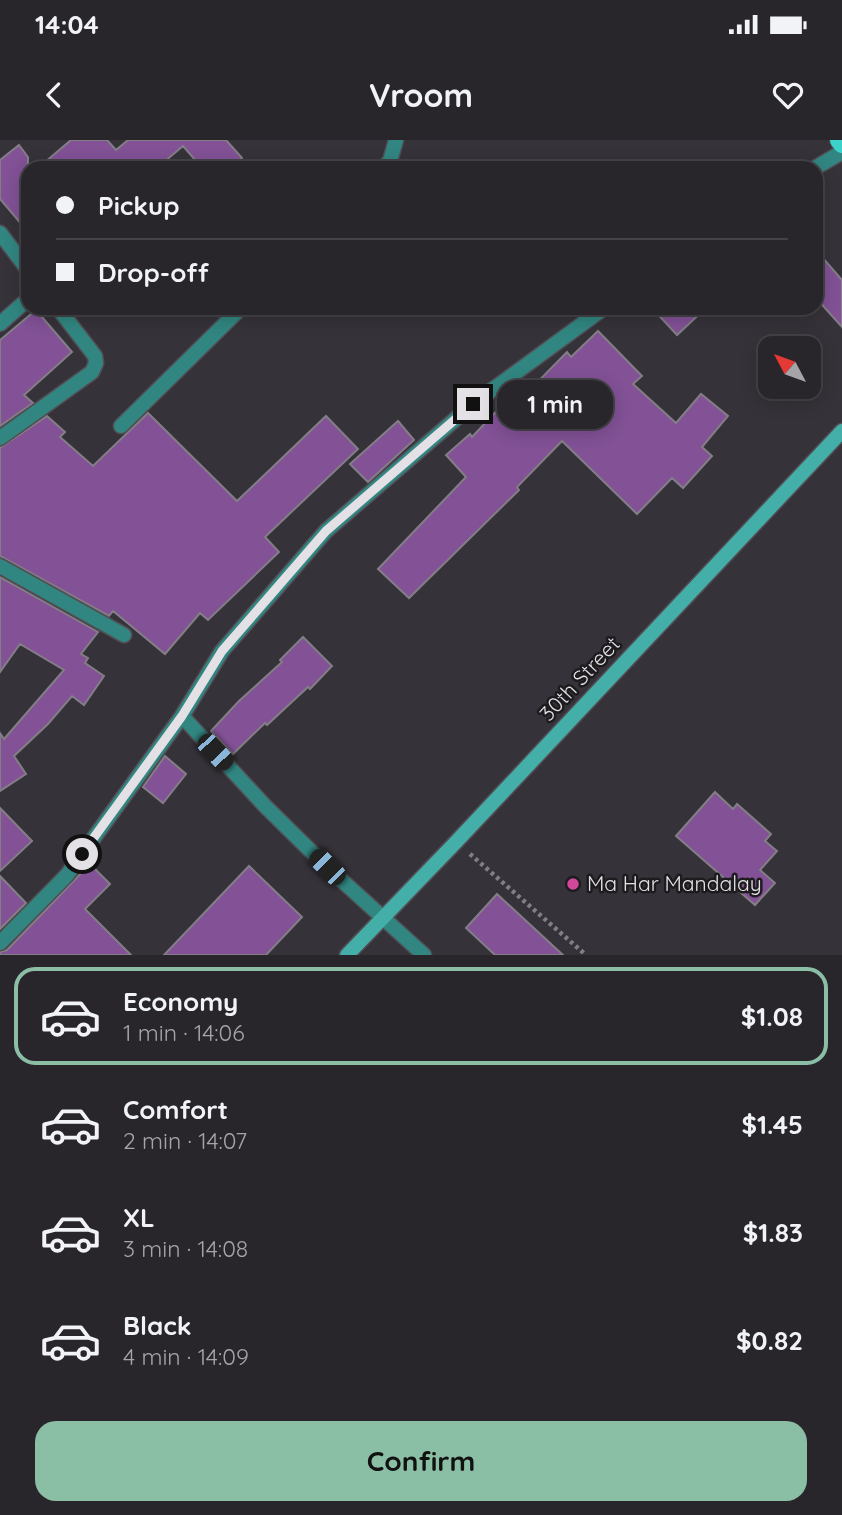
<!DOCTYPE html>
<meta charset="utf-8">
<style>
body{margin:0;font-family:Quicksand,sans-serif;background:#343237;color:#f1f3f6;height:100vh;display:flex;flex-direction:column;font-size:26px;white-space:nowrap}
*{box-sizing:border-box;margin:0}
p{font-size:23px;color:#a5a5a9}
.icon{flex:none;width:38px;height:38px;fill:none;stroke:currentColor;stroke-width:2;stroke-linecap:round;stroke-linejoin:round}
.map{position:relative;height:815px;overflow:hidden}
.side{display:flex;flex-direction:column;background:#28262b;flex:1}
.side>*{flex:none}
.hud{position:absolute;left:21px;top:21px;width:802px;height:154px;border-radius:21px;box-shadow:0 4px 18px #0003,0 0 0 2px #444347;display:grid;align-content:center;height:154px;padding:0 35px;background:#28262b}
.needle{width:46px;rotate:311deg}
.fabs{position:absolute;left:758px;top:196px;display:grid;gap:14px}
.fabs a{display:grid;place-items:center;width:63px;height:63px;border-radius:14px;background:#28262b;box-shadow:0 4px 18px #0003,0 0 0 2px #444347;font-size:35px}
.end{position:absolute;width:32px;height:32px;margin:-16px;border:9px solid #e4e1e6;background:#111;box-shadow:0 0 0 4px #111}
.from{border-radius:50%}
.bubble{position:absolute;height:49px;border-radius:21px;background:#28262b;box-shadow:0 4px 18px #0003,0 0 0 2px #444347;font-size:23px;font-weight:700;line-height:49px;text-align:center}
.car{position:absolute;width:21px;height:42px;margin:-21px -10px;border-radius:9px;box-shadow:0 0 5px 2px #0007;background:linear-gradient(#222 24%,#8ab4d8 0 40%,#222 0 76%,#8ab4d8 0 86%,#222 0)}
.hud b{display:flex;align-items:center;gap:24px;height:66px;font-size:26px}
.hud b+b{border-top:2px solid #444347}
.hud i{width:18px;height:18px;background:#f1f3f6}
ul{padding:12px 0 0;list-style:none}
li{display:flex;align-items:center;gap:21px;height:98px;margin:0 14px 10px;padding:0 21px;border:4px solid transparent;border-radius:21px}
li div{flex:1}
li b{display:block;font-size:26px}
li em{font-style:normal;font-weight:700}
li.on{border-color:#8abfa5}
li>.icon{width:63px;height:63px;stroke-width:1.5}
.cta{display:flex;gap:14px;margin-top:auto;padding:14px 35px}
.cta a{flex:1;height:80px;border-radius:21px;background:#8abfa5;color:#111;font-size:28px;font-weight:700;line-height:80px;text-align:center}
.status{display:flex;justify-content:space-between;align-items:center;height:49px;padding:0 35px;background:#28262b;direction:ltr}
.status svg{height:19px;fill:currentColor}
header{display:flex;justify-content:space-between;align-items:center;height:91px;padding:0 35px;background:#28262b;font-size:32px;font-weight:700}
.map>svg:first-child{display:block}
.building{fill:#825196;stroke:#837e86;stroke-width:2}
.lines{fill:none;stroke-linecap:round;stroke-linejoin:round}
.minor-casing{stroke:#524e55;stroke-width:17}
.secondary-casing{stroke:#524e55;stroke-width:17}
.primary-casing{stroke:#524e55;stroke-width:20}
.path{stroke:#817e84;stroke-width:4.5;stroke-dasharray:3.5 3.5;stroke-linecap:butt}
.minor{stroke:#318681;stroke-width:14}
.secondary{stroke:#44afa9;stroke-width:14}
.primary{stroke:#3cd1ca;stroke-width:18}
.route{stroke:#e4e1e6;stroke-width:9}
.hotel-dot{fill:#d1479c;stroke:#1d1b1e;stroke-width:2.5}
.labels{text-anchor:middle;stroke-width:5;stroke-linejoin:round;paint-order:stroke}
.street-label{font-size:21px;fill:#e4e1e6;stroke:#1d1b1e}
.poi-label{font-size:21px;fill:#e4e1e6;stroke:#1d1b1e;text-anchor:start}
</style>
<div class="status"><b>14:04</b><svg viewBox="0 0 49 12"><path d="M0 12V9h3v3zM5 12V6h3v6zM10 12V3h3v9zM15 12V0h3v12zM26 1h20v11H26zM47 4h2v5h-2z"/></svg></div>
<header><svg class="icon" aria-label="back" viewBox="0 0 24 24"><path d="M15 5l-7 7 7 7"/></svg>Vroom<svg class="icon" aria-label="heart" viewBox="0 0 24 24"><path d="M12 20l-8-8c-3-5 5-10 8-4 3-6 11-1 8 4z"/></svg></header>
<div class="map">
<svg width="842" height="815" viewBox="0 0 842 815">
<rect width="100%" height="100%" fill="#363239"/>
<path class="building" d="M 71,0 L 107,0 L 116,10 L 128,0 L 226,0 L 242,18 L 230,28 L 202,28 L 183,6 L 157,28 L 38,28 Z
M 19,5 L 28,17 L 28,92 L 0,59 L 0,20 Z
M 816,110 L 842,140 L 842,187 L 816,158 Z
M 652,168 L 706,168 L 677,195 Z
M 36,170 L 72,212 L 24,255 L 33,263 L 0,286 L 0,200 Z
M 598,191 L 642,236 L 633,244 L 676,283 L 701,254 L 728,276 L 702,307 L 712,316 L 683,348 L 672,338 L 637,374 L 562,301 L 517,347 L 519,350 L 409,458 L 378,429 L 466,337 L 446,315 L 470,294 L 472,297 L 510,257 L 517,263 L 567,212 L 571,217 Z
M 148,273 L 237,361 L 326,276 L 358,309 L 265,397 L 279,412 L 208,480 L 200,473 L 165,514 L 113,471 L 109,476 L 0,416 L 0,308 L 47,276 L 65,292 L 60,297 L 93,326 Z
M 398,281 L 414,300 L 368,342 L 350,324 Z
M 0,437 L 98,492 L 81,514 L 88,518 L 85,523 L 104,536 L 84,565 L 72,556 L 48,584 L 14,616 L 26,634 L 0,651 L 0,593 L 4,599 L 64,530 L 20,504 L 0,532 Z
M 303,497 L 332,526 L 310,549 L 308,547 L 267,585 L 265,583 L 233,614 L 211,591 L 239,561 L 282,522 L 280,520 Z
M 165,616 L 186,634 L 163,663 L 143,647 Z
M 715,652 L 733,669 L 737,664 L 771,694 L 765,701 L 777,711 L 760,730 L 775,743 L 755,765 L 676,696 Z
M 0,668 L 32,701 L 0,731 Z
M 90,724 L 110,744 L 85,769 L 131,815 L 0,815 L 0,812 L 7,810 Z
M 249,726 L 302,777 L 266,815 L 164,815 Z
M 0,736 L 26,763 L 0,789 Z
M 497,754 L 563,815 L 495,815 L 466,788 Z"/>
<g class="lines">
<g class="minor-casing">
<path id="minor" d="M 383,28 L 390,21 L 396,0
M 815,28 L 842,12
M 0,93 L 28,130
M 0,184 L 28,159
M 121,286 L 241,168
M 0,298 L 92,232 L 96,223 L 95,216 L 58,168
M 0,426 L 124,495
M 182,576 L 265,666 L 327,727 L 424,815
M 0,803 L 67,735 L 182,576 L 222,511 L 326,391 L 473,264 L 604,168"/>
</g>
<g class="secondary-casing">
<path id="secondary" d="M 347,815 L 456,702 L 842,291"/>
</g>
<g class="primary-casing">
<path id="primary" d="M 839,0 L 842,4"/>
</g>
<path class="path" d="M 470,714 L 586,815"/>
<use href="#minor" class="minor"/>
<use href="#secondary" class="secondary"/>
<use href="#primary" class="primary"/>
</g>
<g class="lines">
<path class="route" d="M 82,714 L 182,576 L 222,511 L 326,391 L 473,264"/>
</g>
<circle class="hotel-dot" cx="573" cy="744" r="7"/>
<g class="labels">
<g class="street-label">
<text transform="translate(580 539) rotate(-47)" y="7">30th Street</text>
</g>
<g class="poi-label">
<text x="587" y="751">Ma Har Mandalay</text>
</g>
</g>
</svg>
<div class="fabs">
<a><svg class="needle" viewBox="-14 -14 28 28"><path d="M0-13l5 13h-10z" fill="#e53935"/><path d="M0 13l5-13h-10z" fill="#a5a5a9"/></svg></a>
</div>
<i class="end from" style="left:82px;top:714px"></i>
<i class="end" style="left:473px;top:264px"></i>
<div class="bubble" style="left:497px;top:240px;width:116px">1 min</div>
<i class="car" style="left:215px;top:612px;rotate:137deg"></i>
<i class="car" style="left:327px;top:727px;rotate:315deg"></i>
<div class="hud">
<b><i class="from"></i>Pickup</b>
<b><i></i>Drop-off</b>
</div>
</div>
<section class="side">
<ul>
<li class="on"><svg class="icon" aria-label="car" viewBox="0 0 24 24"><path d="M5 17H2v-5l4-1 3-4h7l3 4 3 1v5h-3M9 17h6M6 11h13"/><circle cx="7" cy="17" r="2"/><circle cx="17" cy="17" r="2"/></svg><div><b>Economy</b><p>1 min · 14:06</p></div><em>$1.08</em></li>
<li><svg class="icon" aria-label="car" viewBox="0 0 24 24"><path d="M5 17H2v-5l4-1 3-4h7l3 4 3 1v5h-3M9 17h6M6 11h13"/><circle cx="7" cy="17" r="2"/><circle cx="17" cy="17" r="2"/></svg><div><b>Comfort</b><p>2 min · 14:07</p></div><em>$1.45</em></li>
<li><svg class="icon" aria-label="car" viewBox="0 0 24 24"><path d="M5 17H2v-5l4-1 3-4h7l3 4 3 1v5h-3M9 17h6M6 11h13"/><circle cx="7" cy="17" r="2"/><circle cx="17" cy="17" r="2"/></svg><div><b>XL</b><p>3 min · 14:08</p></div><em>$1.83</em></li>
<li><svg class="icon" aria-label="car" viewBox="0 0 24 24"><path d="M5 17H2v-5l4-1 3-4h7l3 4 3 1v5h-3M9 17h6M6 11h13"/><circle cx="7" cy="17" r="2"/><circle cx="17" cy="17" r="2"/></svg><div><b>Black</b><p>4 min · 14:09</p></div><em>$0.82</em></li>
</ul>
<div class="cta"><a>Confirm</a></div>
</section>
